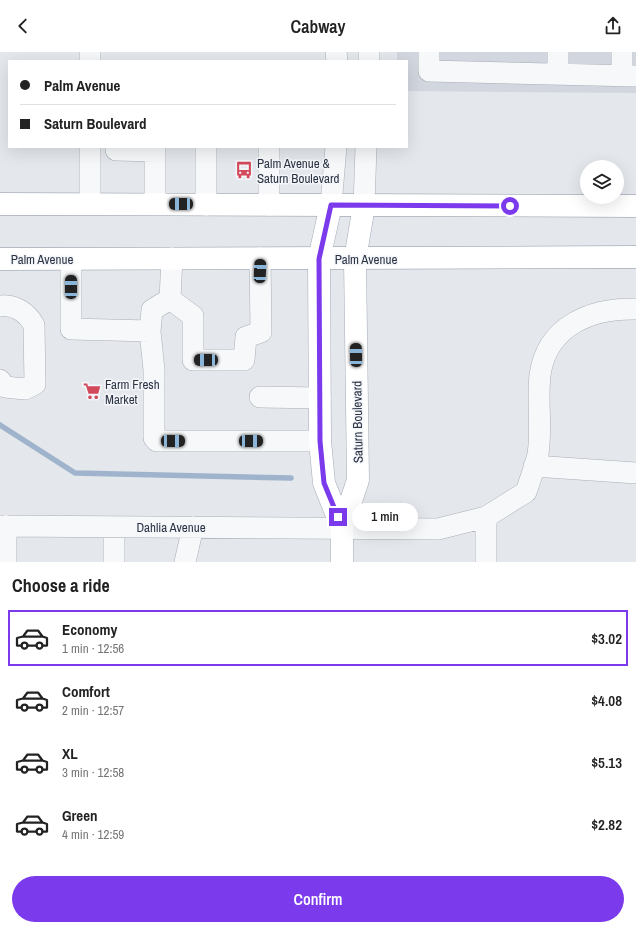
<!DOCTYPE html>
<meta charset="utf-8">
<style>
body{margin:0;font-family:"Archivo Narrow",sans-serif;background:#f2f2f2;color:#222;height:100vh;display:flex;flex-direction:column;font-size:15px;white-space:nowrap}
*{box-sizing:border-box;margin:0}
p{font-size:13px;color:#767676}
.icon{flex:none;width:22px;height:22px;fill:none;stroke:currentColor;stroke-width:2;stroke-linecap:round;stroke-linejoin:round}
.map{position:relative;height:510px;overflow:hidden}
.drawer{display:flex;flex-direction:column;background:#fff;flex:1}
.drawer>*{flex:none}
.banner{position:absolute;left:8px;top:8px;width:400px;height:88px;border-radius:0px;box-shadow:0 4px 16px #0002;display:grid;align-content:center;height:88px;padding:0 12px;background:#fff}
.fabs{position:absolute;left:580px;top:108px;display:grid;gap:8px}
.fabs a{display:grid;place-items:center;width:44px;height:44px;border-radius:50%;background:#fff;box-shadow:0 4px 16px #0002;font-size:20px}
.end{position:absolute;width:18px;height:18px;margin:-9px;border:5px solid #7c3aed;background:#fff;box-shadow:0 0 0 2px #fff}
.from{border-radius:50%}
.bubble{position:absolute;height:28px;border-radius:14px;background:#fff;box-shadow:0 4px 16px #0002;font-size:13px;font-weight:600;line-height:28px;text-align:center}
.car{position:absolute;width:12px;height:24px;margin:-12px -6px;border-radius:5px;box-shadow:0 0 3px 1px #0007;background:linear-gradient(#222 24%,#8ab4d8 0 40%,#222 0 76%,#8ab4d8 0 86%,#222 0)}
.banner b{display:flex;align-items:center;gap:14px;height:38px;font-size:15px}
.banner b+b{border-top:1px solid #e0e0e0}
.banner i{width:10px;height:10px;background:#222}
ul{padding:0;list-style:none}
li{display:flex;align-items:center;gap:12px;height:56px;margin:0 8px 6px;padding:0 4px;border:2px solid transparent;border-radius:0px}
li div{flex:1}
li b{display:block;font-size:15px}
li em{font-style:normal;font-weight:600}
li.on{border-color:#7c3aed}
li>.icon{width:36px;height:36px;stroke-width:1.5}
h2{padding:0 12px;font-size:18px;line-height:48px}
.button{display:flex;gap:8px;margin-top:auto;padding:8px 12px}
.button a{flex:1;height:46px;border-radius:24px;background:#7c3aed;color:#fff;font-size:16px;font-weight:600;line-height:46px;text-align:center}
header{display:flex;justify-content:space-between;align-items:center;height:52px;padding:0 12px;background:#fff;font-size:18px;font-weight:600}
.map>svg:first-child{display:block}
.built{fill:#d2d6de}
.lines{fill:none;stroke-linecap:round;stroke-linejoin:round}
.stream{stroke:#9fb4cc;stroke-width:5.5}
.minor-casing{stroke:#a9aeb7;stroke-width:22}
.major-casing{stroke:#a3abb8;stroke-width:23}
.highway-casing{stroke:#8b94a3;stroke-width:23}
.minor{stroke:#f7f8fa;stroke-width:21}
.major{stroke:#fff;stroke-width:22}
.highway{stroke:#fff;stroke-width:22}
.route{stroke:#7c3aed;stroke-width:5}
.labels{text-anchor:middle;stroke-width:3;stroke-linejoin:round;paint-order:stroke}
.poi-label{font-size:13px;fill:#2b3445;stroke:#f4f6f9;text-anchor:start}
.street-label{font-size:13px;fill:#2b3445;stroke:#f4f6f9}
</style>
<header><svg class="icon" aria-label="back" viewBox="0 0 24 24"><path d="M15 5l-7 7 7 7"/></svg>Cabway<svg class="icon" aria-label="share" viewBox="0 0 24 24"><path d="M12 15V3M7 8l5-5 5 5M5 13v7h14v-7"/></svg></header>
<div class="map">
<svg width="636" height="510" viewBox="0 0 636 510">
<rect width="100%" height="100%" fill="#e4e7ec"/>
<path class="built" d="M 397,0 L 636,0 L 636,41 L 407,39 L 407,9 L 397,9 Z"/>
<g class="lines">
<path class="stream" d="M 0,373 L 75,421 L 291,426"/>
<g class="minor-casing">
<path id="minor" d="M 336,0 L 337,9
M 429,0 L 429,19 L 636,24
M 90,9 L 90,0
M 369,9 L 369,0
M 558,22 L 558,0
M 622,23 L 622,0
M 116,95 L 116,98 L 155,99
M 155,95 L 155,152
M 206,95 L 206,153
M 269,95 L 269,153
M 90,152 L 90,95
M 331,153 L 336,95
M 364,154 L 366,95
M 71,207 L 71,277 L 150,279 L 152,258 L 170,247 L 172,206
M 170,247 L 193,264 L 193,308 L 244,308 L 246,285 L 261,280 L 260,206
M 0,254 C 15,252 27,261 34,273 L 35,332 L 25,337 L 5,335 L 0,328
M 150,279 L 154,318 L 154,386 L 157,389 L 320,389
M 260,345 L 320,346
M 534,414 L 636,421
M 486,465 L 486,510
M 0,474 L 438,477 L 486,465 L 526,440 C 530,428 535,415 538,402 C 542,377 537,348 540,323 C 547,273 592,256 636,257
M 6,510 L 6,474
M 114,510 L 114,475
M 185,510 L 193,475"/>
</g>
<g class="major-casing">
<path id="major" d="M 331,153 L 319,207 L 320,389 L 324,431 L 342,476
M 342,510 L 342,476 L 358,428 L 355,207 L 364,154"/>
</g>
<g class="highway-casing">
<path id="highway" d="M 0,152 L 636,154
M 0,207 L 636,205"/>
</g>
<use href="#minor" class="minor"/>
<use href="#major" class="major"/>
<use href="#highway" class="highway"/>
</g>
<g class="lines">
<path class="route" d="M 338,465 L 324,431 L 320,389 L 319,207 L 331,153 L 510,154"/>
</g>
<defs>
<g id="bus-bare" transform="scale(1.38)"><path d="M-5-6H5V4H4V6H2V4H-2V6H-4V4H-5ZM-3.5-4V0h7V-4ZM-3.5 1.2v1.5H-2V1.2ZM2 1.2v1.5H3.5V1.2Z" fill="#d1495b" stroke="#f4f6f9" stroke-width="2.5" paint-order="stroke"/></g>
<g id="supermarket-bare" transform="scale(1.38)"><path d="M-6-5.5h2.5l.6 2H6L4.5 2H-2.5L-4.4-4H-6ZM-1.5 3.2a1.3 1.3 0 1 0 .1 0ZM3 3.2a1.3 1.3 0 1 0 .1 0Z" fill="#d1495b" stroke="#f4f6f9" stroke-width="2.5" paint-order="stroke"/></g>
</defs>
<g fill-rule="evenodd">
<use href="#bus-bare" x="244" y="118"/>
<use href="#supermarket-bare" x="92" y="339"/>
</g>
<g class="labels">
<g class="poi-label">
<text x="257" y="116">Palm Avenue &amp;<tspan x="257" dy="15">Saturn Boulevard</tspan></text>
<text x="105" y="337">Farm Fresh<tspan x="105" dy="15">Market</tspan></text>
</g>
<g class="street-label">
<text x="42" y="212">Palm Avenue</text>
<text x="366" y="212">Palm Avenue</text>
<text transform="translate(357 370) rotate(-91)" y="5">Saturn Boulevard</text>
<text x="171" y="480">Dahlia Avenue</text>
</g>
</g>
</svg>
<div class="fabs">
<a><svg class="icon" aria-label="layers" viewBox="0 0 24 24"><path d="M12 4l9 5-9 5-9-5zM3 14l9 5 9-5"/></svg></a>
</div>
<i class="end from" style="left:510px;top:154px"></i>
<i class="end" style="left:338px;top:465px"></i>
<div class="bubble" style="left:352px;top:451px;width:66px">1 min</div>
<i class="car" style="left:181px;top:152px;rotate:270deg"></i>
<i class="car" style="left:260px;top:219px;rotate:2deg"></i>
<i class="car" style="left:71px;top:235px;rotate:0deg"></i>
<i class="car" style="left:356px;top:303px;rotate:359deg"></i>
<i class="car" style="left:206px;top:308px;rotate:270deg"></i>
<i class="car" style="left:173px;top:389px;rotate:90deg"></i>
<i class="car" style="left:251px;top:389px;rotate:90deg"></i>
<div class="banner">
<b><i class="from"></i>Palm Avenue</b>
<b><i></i>Saturn Boulevard</b>
</div>
</div>
<section class="drawer">
<h2>Choose a ride</h2>
<ul>
<li class="on"><svg class="icon" aria-label="car" viewBox="0 0 24 24"><path d="M5 17H2v-5l4-1 3-4h7l3 4 3 1v5h-3M9 17h6M6 11h13"/><circle cx="7" cy="17" r="2"/><circle cx="17" cy="17" r="2"/></svg><div><b>Economy</b><p>1 min · 12:56</p></div><em>$3.02</em></li>
<li><svg class="icon" aria-label="car" viewBox="0 0 24 24"><path d="M5 17H2v-5l4-1 3-4h7l3 4 3 1v5h-3M9 17h6M6 11h13"/><circle cx="7" cy="17" r="2"/><circle cx="17" cy="17" r="2"/></svg><div><b>Comfort</b><p>2 min · 12:57</p></div><em>$4.08</em></li>
<li><svg class="icon" aria-label="car" viewBox="0 0 24 24"><path d="M5 17H2v-5l4-1 3-4h7l3 4 3 1v5h-3M9 17h6M6 11h13"/><circle cx="7" cy="17" r="2"/><circle cx="17" cy="17" r="2"/></svg><div><b>XL</b><p>3 min · 12:58</p></div><em>$5.13</em></li>
<li><svg class="icon" aria-label="car" viewBox="0 0 24 24"><path d="M5 17H2v-5l4-1 3-4h7l3 4 3 1v5h-3M9 17h6M6 11h13"/><circle cx="7" cy="17" r="2"/><circle cx="17" cy="17" r="2"/></svg><div><b>Green</b><p>4 min · 12:59</p></div><em>$2.82</em></li>
</ul>
<div class="button"><a>Confirm</a></div>
</section>
